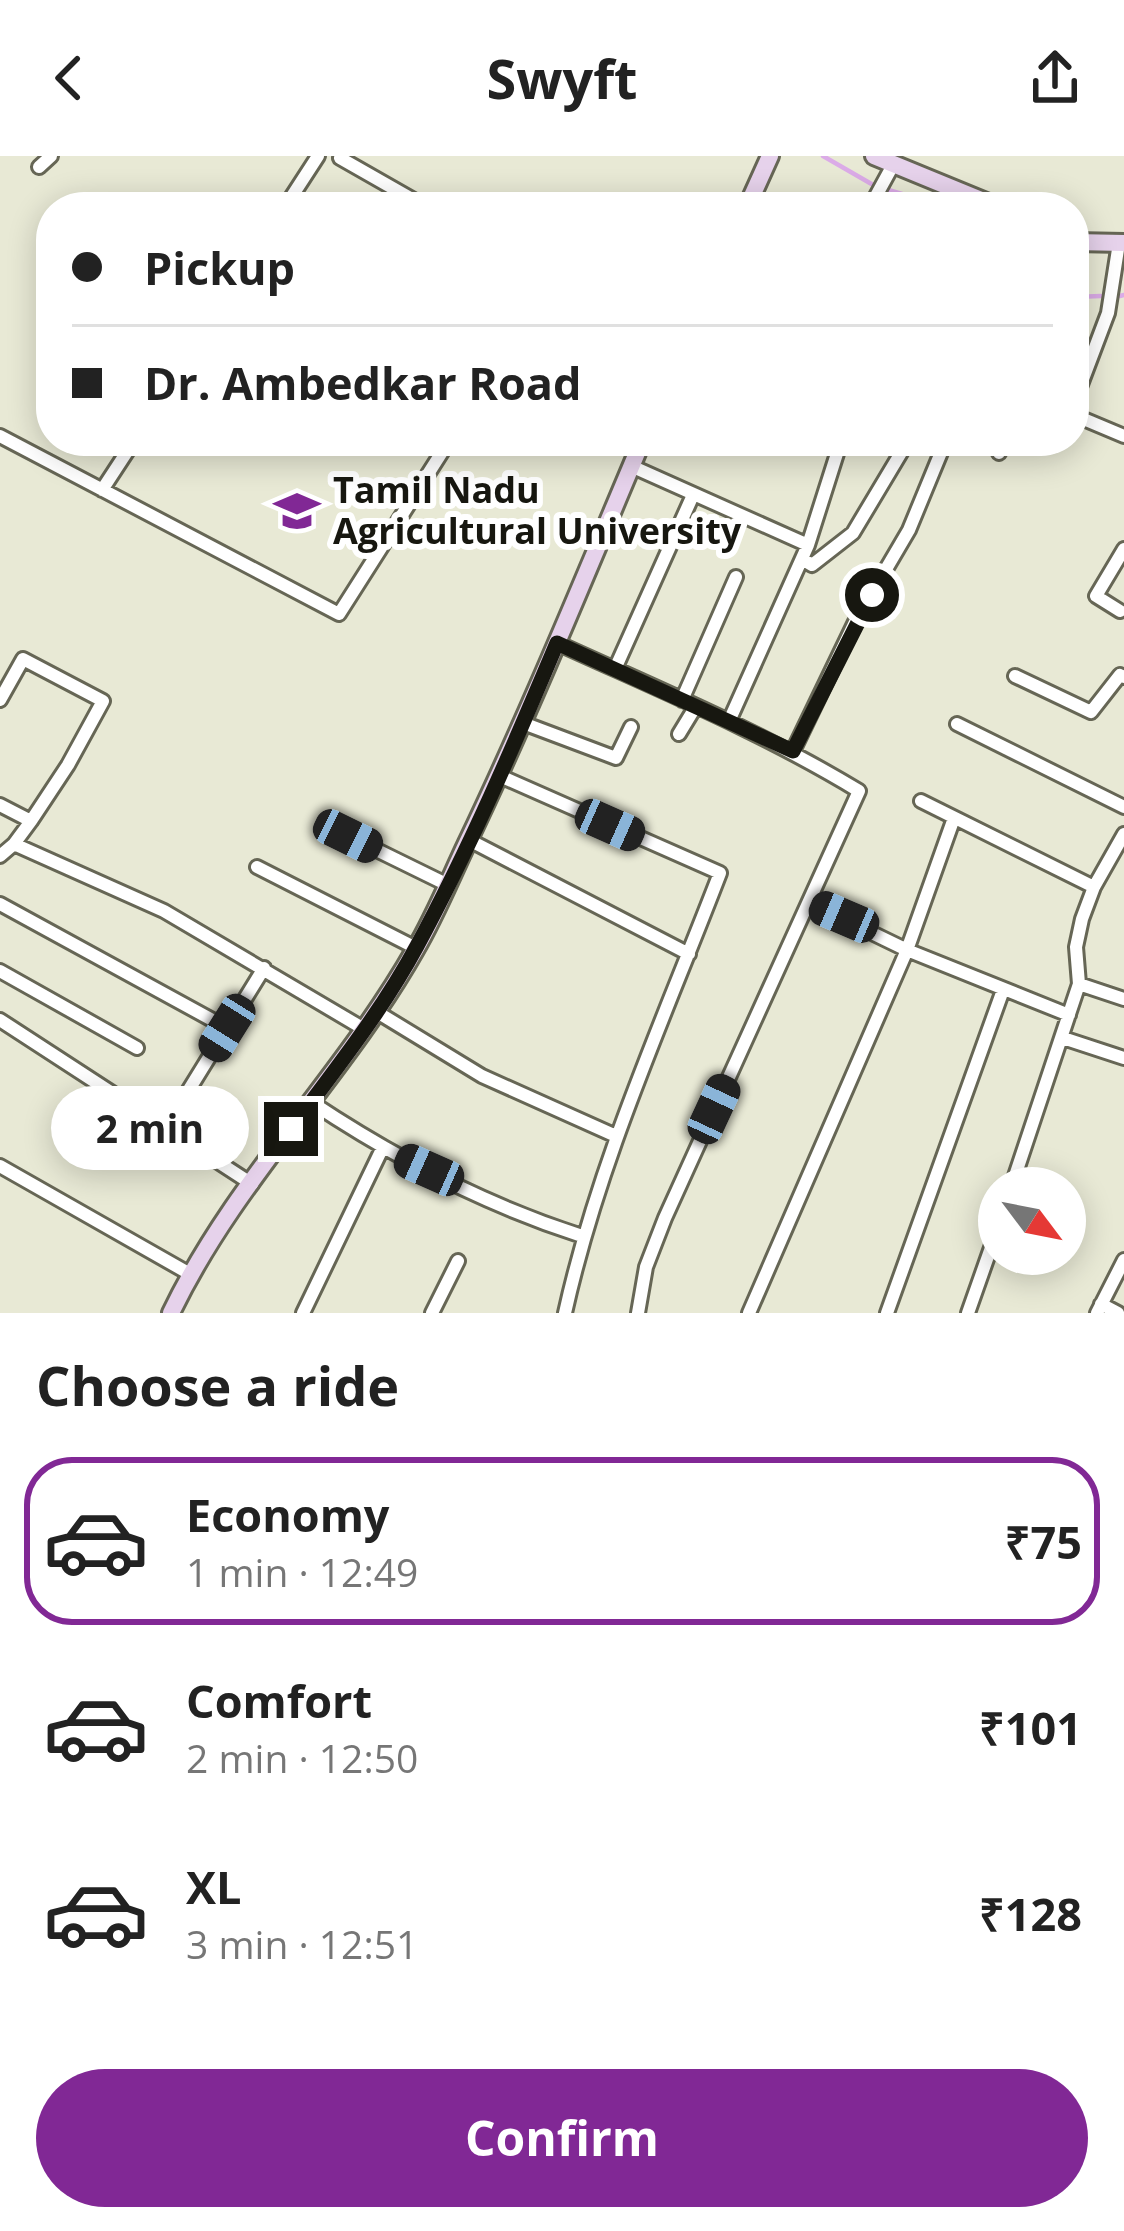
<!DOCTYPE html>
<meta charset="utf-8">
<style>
body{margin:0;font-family:"Open Sans",sans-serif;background:#f6f6f6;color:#222;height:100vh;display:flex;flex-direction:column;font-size:45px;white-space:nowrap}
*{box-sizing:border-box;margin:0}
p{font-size:39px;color:#767676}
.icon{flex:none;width:66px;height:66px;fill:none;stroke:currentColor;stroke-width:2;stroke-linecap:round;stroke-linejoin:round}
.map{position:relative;height:1157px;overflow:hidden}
.side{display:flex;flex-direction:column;background:#fff;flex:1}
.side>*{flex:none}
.guide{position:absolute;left:36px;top:36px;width:1053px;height:264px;border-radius:48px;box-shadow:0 6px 30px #0003;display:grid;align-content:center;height:264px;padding:0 36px;background:#fff}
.needle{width:78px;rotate:122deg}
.tools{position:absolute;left:978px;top:1011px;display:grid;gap:24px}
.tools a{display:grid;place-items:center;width:108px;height:108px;border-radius:50%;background:#fff;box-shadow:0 6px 30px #0003;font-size:60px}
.end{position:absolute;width:54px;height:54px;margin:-27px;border:15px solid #171710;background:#fff;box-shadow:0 0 0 6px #fff}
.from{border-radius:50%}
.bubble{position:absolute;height:84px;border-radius:42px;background:#fff;box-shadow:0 6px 30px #0003;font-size:39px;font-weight:700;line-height:84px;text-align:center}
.car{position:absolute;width:36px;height:72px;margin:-36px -18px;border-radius:15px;box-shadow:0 0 9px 3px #0007;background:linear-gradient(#222 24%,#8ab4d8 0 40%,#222 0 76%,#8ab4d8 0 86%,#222 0)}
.guide b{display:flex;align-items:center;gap:42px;height:114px;font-size:45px}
.guide b+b{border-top:3px solid #e0e0e0}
.guide i{width:30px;height:30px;background:#222}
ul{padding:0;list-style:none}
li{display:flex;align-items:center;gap:36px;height:168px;margin:0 24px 18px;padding:0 12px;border:6px solid transparent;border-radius:48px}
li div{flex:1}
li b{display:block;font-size:45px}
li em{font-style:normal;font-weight:700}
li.active{border-color:#812895}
li>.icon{width:108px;height:108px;stroke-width:1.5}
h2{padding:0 36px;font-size:54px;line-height:144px}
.cta{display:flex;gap:24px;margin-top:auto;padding:24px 36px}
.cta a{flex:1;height:138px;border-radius:72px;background:#812895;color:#fff;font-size:48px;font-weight:700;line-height:138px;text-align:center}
header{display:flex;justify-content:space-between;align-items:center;height:156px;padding:0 36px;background:#fff;font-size:54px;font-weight:700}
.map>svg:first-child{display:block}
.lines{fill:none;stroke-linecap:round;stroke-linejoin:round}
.stream{stroke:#dbabe7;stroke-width:4.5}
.street-casing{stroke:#665;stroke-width:18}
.secondary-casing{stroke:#665;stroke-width:22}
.street{stroke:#fff;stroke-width:12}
.secondary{stroke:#e6d2eb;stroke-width:16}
.route{stroke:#171710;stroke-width:15}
.labels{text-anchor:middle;stroke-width:12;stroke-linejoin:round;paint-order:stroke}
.poi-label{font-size:36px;font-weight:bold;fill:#171710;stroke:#fff;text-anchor:start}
</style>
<header><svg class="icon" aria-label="back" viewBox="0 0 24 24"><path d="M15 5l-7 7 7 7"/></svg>Swyft<svg class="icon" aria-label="share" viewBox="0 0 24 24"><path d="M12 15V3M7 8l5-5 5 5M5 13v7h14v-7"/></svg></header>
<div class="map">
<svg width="1124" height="1157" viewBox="0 0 1124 1157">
<rect width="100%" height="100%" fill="#e8e9d5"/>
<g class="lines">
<path class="stream" d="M 823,0 L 875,30
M 885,33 L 936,48
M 1120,140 L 1124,139
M 1074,141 L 1101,140"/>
<g class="street-casing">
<path id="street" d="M 340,2 L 426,51
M 39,11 L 51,0
M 285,51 L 318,0
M 870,51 L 893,9
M 944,51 L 953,33
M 1074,247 L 1108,157 L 1119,87
M 1074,259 L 1124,280
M 0,280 L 339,458 L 449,285
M 999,297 L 1004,285
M 631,310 L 808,389 L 730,563
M 102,334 L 134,285
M 808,389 L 841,285
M 802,403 L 812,409 L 853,377 L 908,285
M 1120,455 L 1096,440 L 1124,393
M 557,487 C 660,534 762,576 859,635 L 665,1062 L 646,1111 L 638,1157
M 615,513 L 693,339
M 1015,520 L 1091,556 L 1120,519 L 1124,521
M 0,544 L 23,503 L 103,545 L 68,609 L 31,665
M 682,544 L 736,421
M 523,567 L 616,602 L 631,571
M 957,568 L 1124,651
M 679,578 L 696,550
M 793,595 L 855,466 L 909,374 L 942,294 L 938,285
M 500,620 L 720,717 C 664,863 599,1004 565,1157
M 921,645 L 1094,731
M 0,649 L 31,665 L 14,688
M 348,680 L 448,729
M 469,684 L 689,798
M 0,700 L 14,688 L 164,755 L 364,873
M 257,711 L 416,792
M 810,747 L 907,794 L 1069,859
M 0,748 L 227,872
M 0,815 L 137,892
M 1079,828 L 1124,843
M 377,856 L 482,920 L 616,980
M 0,864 L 252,1028
M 1063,882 L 1124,902
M 311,946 C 395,1002 486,1049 582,1080
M 166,971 L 264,812
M 0,1010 L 190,1118
M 1011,1032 L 1079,828 L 1076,791 L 1082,763 L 1094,731 L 1124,678
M 1101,1148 L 1118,1157
M 303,1157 L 382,993
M 432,1157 L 458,1105
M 749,1157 L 907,794 L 954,662
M 887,1157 L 1003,834
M 968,1157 L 999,1069
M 1097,1157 L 1124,1104"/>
</g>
<g class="secondary-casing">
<path id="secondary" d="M 874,0 L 998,51
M 747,51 L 770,0
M 1074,86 L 1124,87
M 171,1157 C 234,1025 343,921 415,794 C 435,760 450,723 467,687 C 530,555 585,420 642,285"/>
</g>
<use href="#street" class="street"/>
<use href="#secondary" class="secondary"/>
</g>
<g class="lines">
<path class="route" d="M 291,973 C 335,914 382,855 417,790 C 470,692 514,589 557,487 L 793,595 L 872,439"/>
</g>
<defs>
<g id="university-bare" transform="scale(3.6)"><path d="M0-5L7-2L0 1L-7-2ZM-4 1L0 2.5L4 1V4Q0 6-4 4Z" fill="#812895" stroke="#fff" stroke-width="2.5" paint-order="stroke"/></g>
</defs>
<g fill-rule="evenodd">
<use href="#university-bare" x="297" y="355"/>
</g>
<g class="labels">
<g class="poi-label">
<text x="333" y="347">Tamil Nadu<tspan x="333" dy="41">Agricultural University</tspan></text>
</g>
</g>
</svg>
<div class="tools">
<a><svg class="needle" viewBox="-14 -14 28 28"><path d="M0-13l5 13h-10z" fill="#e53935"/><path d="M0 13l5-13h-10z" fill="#767676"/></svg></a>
</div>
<i class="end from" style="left:872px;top:439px"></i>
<i class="end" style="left:291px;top:973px"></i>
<div class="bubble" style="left:51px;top:930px;width:198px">2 min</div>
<i class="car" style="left:610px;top:669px;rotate:114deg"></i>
<i class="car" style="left:348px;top:680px;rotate:116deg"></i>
<i class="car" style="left:844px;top:761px;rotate:293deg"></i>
<i class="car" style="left:227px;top:872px;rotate:212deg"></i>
<i class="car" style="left:714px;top:953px;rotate:25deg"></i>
<i class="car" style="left:429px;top:1014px;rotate:294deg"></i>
<div class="guide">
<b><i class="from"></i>Pickup</b>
<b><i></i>Dr. Ambedkar Road</b>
</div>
</div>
<section class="side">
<h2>Choose a ride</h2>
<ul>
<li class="active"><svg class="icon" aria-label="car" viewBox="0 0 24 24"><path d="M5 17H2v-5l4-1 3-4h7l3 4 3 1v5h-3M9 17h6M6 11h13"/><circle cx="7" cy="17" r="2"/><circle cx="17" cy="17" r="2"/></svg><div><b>Economy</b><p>1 min · 12:49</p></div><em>₹75</em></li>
<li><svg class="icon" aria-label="car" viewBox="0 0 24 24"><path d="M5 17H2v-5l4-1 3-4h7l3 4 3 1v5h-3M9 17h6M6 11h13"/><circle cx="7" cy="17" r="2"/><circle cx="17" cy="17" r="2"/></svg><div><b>Comfort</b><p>2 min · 12:50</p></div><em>₹101</em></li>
<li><svg class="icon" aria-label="car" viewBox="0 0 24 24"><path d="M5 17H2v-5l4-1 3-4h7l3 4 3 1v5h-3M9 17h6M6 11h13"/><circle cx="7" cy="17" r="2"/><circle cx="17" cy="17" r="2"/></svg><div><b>XL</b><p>3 min · 12:51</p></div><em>₹128</em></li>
</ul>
<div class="cta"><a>Confirm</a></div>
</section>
